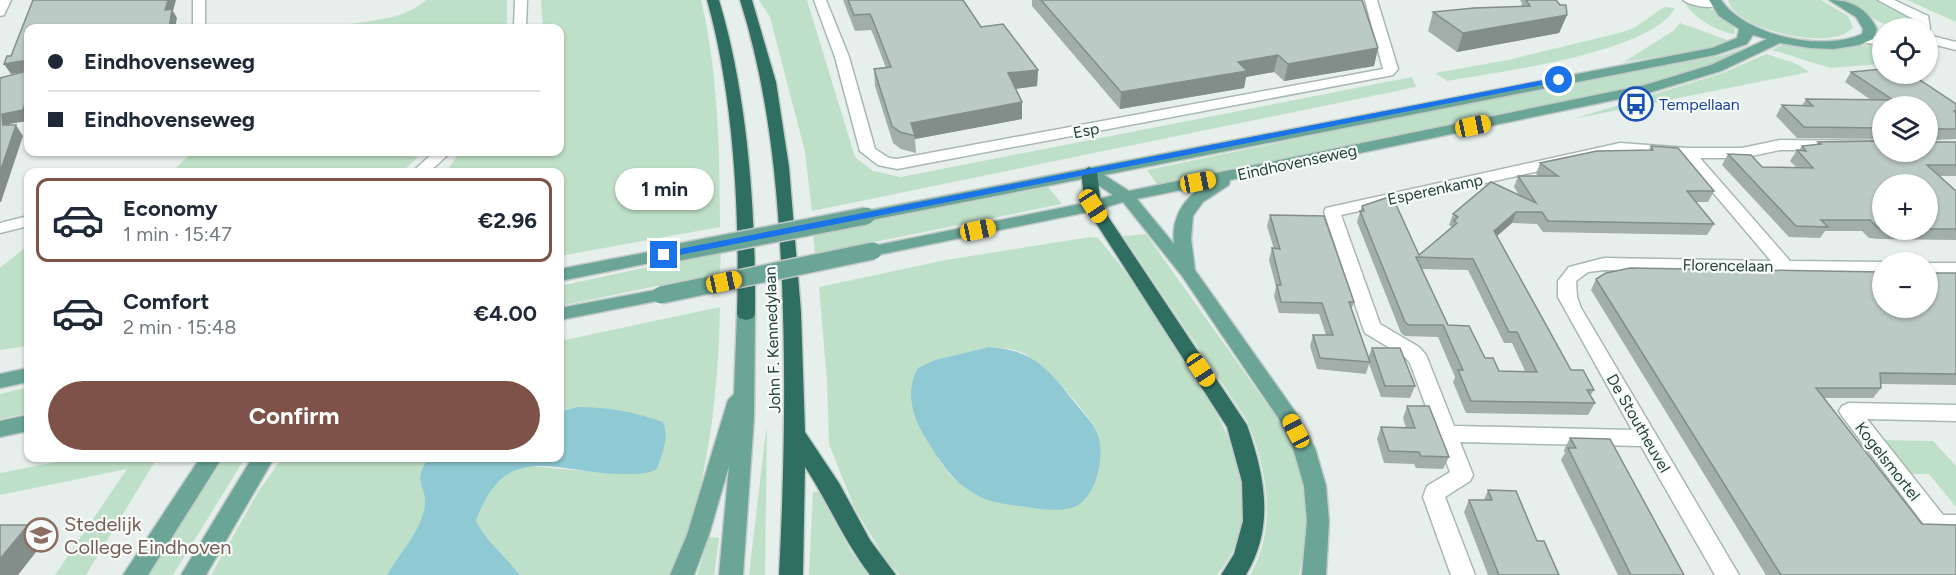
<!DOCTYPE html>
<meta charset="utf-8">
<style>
body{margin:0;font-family:Figtree,sans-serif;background:#f6f6f7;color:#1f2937;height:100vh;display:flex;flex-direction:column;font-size:22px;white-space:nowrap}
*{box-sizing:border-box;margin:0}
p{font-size:20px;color:#747a83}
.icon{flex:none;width:33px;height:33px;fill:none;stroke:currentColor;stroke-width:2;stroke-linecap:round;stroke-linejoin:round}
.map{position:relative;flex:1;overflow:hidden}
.sheet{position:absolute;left:24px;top:168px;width:540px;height:294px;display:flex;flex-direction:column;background:#fff;border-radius:12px;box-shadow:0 2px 4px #0004}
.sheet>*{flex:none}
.banner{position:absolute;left:24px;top:24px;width:540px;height:132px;border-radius:12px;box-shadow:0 2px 4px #0004;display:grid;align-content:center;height:132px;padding:0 24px;background:#fff}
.fabs{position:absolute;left:1872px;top:18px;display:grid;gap:12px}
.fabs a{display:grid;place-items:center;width:66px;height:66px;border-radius:50%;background:#fff;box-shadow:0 2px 4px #0004;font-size:30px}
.end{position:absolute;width:27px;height:27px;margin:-14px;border:8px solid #1a73e8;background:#fff;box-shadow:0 0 0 3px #fff}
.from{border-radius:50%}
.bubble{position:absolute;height:42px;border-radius:21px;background:#fff;box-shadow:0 2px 4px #0004;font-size:20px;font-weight:700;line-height:42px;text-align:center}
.car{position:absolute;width:18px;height:36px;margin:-18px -9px;border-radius:8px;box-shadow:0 0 4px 2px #0007;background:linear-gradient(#f5c518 24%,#345 0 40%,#f5c518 0 76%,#345 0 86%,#f5c518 0)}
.banner b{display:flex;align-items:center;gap:21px;height:57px;font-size:22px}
.banner b+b{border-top:2px solid #e0e1e3}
.banner i{width:15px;height:15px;background:#1f2937}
ul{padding:10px 0 0;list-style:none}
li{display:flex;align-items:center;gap:18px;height:84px;margin:0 12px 9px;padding:0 12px;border:3px solid transparent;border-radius:12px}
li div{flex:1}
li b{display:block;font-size:22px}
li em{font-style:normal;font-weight:700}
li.on{border-color:#7f5249}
li>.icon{width:54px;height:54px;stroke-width:1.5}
.action{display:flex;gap:12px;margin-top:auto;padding:12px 24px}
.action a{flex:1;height:69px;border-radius:36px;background:#7f5249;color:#fff;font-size:24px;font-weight:700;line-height:69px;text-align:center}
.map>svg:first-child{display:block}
.green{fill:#bfe0c8;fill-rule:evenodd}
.water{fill:#8ec9d4}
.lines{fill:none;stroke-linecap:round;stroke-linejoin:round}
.minor-casing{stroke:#a8b8b2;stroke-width:3}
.major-casing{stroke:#c2cac8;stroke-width:3}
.highway-casing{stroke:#c2cac8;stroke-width:3}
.minor{fill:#fff;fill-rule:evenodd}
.major{fill:#6aa596;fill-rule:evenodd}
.highway{fill:#2f6f62;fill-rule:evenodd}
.major-bridge-casing{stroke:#c2cac8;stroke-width:20;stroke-linecap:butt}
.major-bridge{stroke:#6aa596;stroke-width:17}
.wall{fill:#a1aea9;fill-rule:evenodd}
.shaded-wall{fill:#838d89}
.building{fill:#bbcac4;stroke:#838d89;stroke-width:1.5;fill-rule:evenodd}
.route{fill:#1a73e8}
.labels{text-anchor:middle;stroke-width:4.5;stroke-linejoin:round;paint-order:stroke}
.transit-label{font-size:16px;fill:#164399;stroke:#f7fbf9;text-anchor:start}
.street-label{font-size:16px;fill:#24423a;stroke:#f7fbf9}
.near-education-label{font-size:20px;fill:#785e54;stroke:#f7fbf9;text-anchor:start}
</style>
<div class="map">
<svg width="1956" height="575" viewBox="0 0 1956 575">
<rect width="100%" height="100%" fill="#e6efeb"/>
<path class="green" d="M 426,0 L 507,0 L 507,28 L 331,28 C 361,20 403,22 426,0 Z
M 541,0 L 701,0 C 718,70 720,155 720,227 L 560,256 L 560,172 L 446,172 L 460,152 L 560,152 L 560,28 L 543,28 Z
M 759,0 L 807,0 L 855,157 L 873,171 L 901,177 L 1412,77 L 1416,87 L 812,211 L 805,152 L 770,17 Z
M 1728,0 L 1821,0 L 1848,16 L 1853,27 C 1836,53 1734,30 1728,0 Z
M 1843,0 L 1876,0 L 1912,19 L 1913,28 C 1874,28 1874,14 1843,0 Z
M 1907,0 L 1956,0 L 1956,22 Z
M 1685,2 C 1699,3 1737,17 1735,34 C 1720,33 1691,17 1685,2 Z
M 1664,7 L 1675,8 C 1651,53 1498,72 1447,81 L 1435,73 L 1508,60 L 1619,33 L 1634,28 Z
M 1680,23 L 1733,42 L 1710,49 L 1624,62 L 1673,31 Z
M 1786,43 L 1839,49 L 1882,43 L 1882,64 L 1830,68 L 1772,50 Z
M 1746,47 L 1754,51 L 1684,74 L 1639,86 L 1160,188 L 1147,170 L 1514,94 L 1724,55 Z
M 1766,54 L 1797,64 L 1809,72 L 1573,119 L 1723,73 Z
M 192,152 L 369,152 L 418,157 L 402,172 L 172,172 Z
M 1048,187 L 1062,204 L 815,254 L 813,233 Z
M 1146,234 L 1277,418 L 1294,450 L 1308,489 L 1311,521 L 1299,575 L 1250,575 C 1278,527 1267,471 1248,422 L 1123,236 Z
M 1090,237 L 1098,238 C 1126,270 1150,307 1173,342 C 1217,409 1280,500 1217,575 L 900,575 L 888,563 L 854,507 L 829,444 L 827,381 L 819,287 L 946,260 ZM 989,347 C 1001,348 1014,348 1025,354 C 1045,366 1093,416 1099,437 C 1100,442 1100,447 1100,452 L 971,492 L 951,476 L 938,459 L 935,360 Z
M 28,245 L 28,346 L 0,350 L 0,268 Z
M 721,251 L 720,273 L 560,306 L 560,286 Z
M 720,307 C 718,398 708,490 672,575 L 520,575 C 505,556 487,542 476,521 C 485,495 498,473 527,466 L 620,474 L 664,447 L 666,429 L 577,407 L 560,412 L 560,341 Z
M 28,387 L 28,413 L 0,419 L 0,394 Z
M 767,426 L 765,575 L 749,575 L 764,447 Z
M 1881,440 L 1933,441 L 1956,466 L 1956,507 L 1929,474 L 1907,474 Z
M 76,458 L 157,458 L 86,575 L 55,575 L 127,469 L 0,495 L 0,473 Z
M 224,458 L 245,458 L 173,575 L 148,575 Z
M 282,458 L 429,458 C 409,483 430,487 424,510 C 419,533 398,555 387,575 L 211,575 L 258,492 Z
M 813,492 L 819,492 L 851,551 L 868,575 L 809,575 Z
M 709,537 L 719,538 L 714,575 L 697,575 Z"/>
<path class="water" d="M 989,347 C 1035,350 1049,370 1076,404 C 1084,414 1096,426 1099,438 C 1104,460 1096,498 1074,507 C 1058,513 1036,508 1020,506 C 1003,504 986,502 972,492 C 950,479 938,458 925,437 C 912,416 905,391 918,368 L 935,360 Z
M 577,407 C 608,407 634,412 663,422 C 670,436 662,454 657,469 C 648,474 636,474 625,474 C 559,475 506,436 476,521 C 487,542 505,556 520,575 L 387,575 C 398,555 419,533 424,510 C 430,487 409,483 429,458 L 560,458 L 560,412 Z"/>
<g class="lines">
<g class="minor-casing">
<path id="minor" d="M 0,0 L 11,0 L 4,15 L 0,16 Z
M 193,0 L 205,0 L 205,28 L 193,28 Z
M 515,0 L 527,0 L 526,28 L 514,28 Z
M 814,0 L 826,0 L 849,57 L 875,149 L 889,158 L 897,159 L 1383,69 L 1365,0 L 1377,0 L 1398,69 L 1393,75 L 1388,76 L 897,169 L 878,165 L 860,151 L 835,57 Z
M 1683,0 L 1714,0 L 1722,4 C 1714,10 1691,6 1683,0 Z
M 1878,0 L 1894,0 L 1928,16 L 1930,28 L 1928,31 L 1928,28 L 1918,28 L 1917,21 Z
M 1865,35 L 1882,37 L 1882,45 L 1860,42 L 1858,39 L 1860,36 Z
M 1928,35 L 1956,42 L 1956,50 L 1928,43 Z
M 1780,140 L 1882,141 L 1882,150 L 1780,150 L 1742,158 L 1700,158 L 1790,261 L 1882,262 L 1882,274 L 1604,270 L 1588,272 L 1576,281 L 1577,297 L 1581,308 L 1739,575 L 1715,575 L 1641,446 L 1460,442 L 1473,475 L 1470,481 L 1445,497 L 1475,575 L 1451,575 L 1423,497 L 1427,486 L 1450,472 L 1410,363 L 1405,357 L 1365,333 L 1363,328 L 1324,212 L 1326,208 L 1620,143 L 1688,148 L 1742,148 ZM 1620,153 L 1683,157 L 1771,261 L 1604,258 L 1569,267 L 1558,281 L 1558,297 L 1632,430 L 1454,426 L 1426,355 L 1419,347 L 1380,324 L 1341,215 Z
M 434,152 L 451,152 L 429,172 L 412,172 Z
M 28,216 L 28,226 L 0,233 L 0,223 Z
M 1928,263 L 1956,263 L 1956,275 L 1928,275 Z
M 1849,403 L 1956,405 L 1956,421 L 1867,419 L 1943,515 L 1956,515 L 1956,533 L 1937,533 L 1929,531 L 1842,416 L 1839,411 L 1842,406 Z"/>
</g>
<g class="major-casing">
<path id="major" d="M 1709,0 L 1721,0 C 1746,36 1823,52 1862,34 L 1863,29 L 1856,17 L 1829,0 C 1851,0 1867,8 1877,29 L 1873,39 L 1859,45 L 1834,49 L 1810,48 L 1780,43 L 1721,71 L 1648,93 L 1230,180 L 1229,185 L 1203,202 L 1193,216 L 1191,239 L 1195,270 L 1294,410 L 1315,448 L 1326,486 L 1329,521 L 1326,575 L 1302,575 L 1307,521 L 1304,486 L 1293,448 L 1279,419 L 1182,276 L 1123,202 L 1093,211 L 873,256 L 867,255 L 864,251 L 867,247 L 873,246 L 1090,202 L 1113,195 L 1087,178 L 866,221 L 860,220 L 858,216 L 860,212 L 866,211 L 1712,48 L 1737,38 L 1739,29 L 1719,16 ZM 1753,35 L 1767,39 L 1711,65 L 1645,85 L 1129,191 L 1104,175 L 1715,55 L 1747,44 ZM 1206,185 C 1184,197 1171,217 1174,244 L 1137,199 Z
M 664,249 L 670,251 L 673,255 L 670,259 L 560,281 L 560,269 Z
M 661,289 L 667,291 L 670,295 L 667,299 L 560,320 L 560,308 Z
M 746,308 L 753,310 L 755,314 L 754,417 L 743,575 L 719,575 L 729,466 L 709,535 L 694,575 L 670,575 L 687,535 L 728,400 L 734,394 L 737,314 L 739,310 Z
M 28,368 L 28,382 L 0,388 L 0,374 Z
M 28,415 L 28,431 L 0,437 L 0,421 Z
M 200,458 L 222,458 L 148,575 L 123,575 Z
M 252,458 L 274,458 L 206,575 L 181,575 Z"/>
</g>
<g class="highway-casing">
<path id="highway" d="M 707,0 L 719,0 C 748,96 756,214 755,314 L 753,318 L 746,320 L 739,318 L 737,314 C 740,215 734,96 707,0 Z
M 740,0 L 752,0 L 776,82 L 789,167 L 801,312 L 805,432 L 839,483 L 870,540 L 896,575 L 870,575 C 844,541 828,502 805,467 L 803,575 L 779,575 C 784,478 786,381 782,283 C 778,188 769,92 740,0 Z
M 1089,167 L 1097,172 L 1101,206 L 1247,425 C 1265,476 1275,527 1246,575 L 1221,575 L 1234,554 L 1243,521 L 1242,482 L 1227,427 L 1085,206 L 1081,172 Z"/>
</g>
<use href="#minor" class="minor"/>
<use href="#major" class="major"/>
<use href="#highway" class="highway"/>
<g class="major-bridge-casing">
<path id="major-bridge" d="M 664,255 L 866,216
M 661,295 L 873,251"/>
</g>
<use href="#major-bridge" class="major-bridge"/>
</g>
<path class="wall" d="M 843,0 L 963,0 L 981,27 L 1038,70 L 1037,86 L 1015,89 L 1022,102 L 1022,119 L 915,139 L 916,153 L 901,149 L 893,143 L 875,86 L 874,69 L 886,68 L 873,34 L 871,30 L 855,31 Z
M 1032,0 L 1362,0 L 1378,48 L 1374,66 L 1284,81 L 1274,72 L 1246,77 L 1244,88 L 1120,109 L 1032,6 Z
M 1520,0 L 1556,0 L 1567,15 L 1559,33 L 1457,52 L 1428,31 L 1433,12 L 1521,6 L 1522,3 Z
M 1851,72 L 1956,104 L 1956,139 L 1934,140 L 1935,142 L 1956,142 L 1956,176 L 1939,176 L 1956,191 L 1956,240 L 1878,239 L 1869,238 L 1862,231 L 1825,231 L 1820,238 L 1789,237 L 1722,165 L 1728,154 L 1762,167 L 1796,167 L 1790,161 L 1797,150 L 1799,150 L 1802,146 L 1816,145 L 1818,142 L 1928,152 L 1882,106 L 1882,139 L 1797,138 L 1776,116 L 1782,105 L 1802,106 L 1806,99 L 1871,100 L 1845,82 ZM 1882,184 L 1928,184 L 1928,230 L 1882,230 Z
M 1651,146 L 1714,191 L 1708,202 L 1696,202 L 1714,224 L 1707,235 L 1543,232 L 1537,224 L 1512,223 L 1497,236 L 1571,370 L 1594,390 L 1590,396 L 1595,403 L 1588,415 L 1466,413 L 1453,382 L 1455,377 L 1438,337 L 1405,336 L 1401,333 L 1357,222 L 1362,206 L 1419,255 L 1451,228 L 1452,227 L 1449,225 L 1453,214 L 1519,195 L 1514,187 L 1518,176 L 1539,176 L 1536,174 L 1540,163 L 1649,150 ZM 1421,269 L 1468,270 L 1504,343 L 1512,343 L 1525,371 L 1499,371 L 1448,325 Z
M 1270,215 L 1354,302 L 1351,310 L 1368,358 L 1372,348 L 1415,386 L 1410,398 L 1381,397 L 1369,364 L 1366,374 L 1317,369 L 1310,346 L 1313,335 L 1326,335 L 1319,314 L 1279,313 L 1274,296 L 1276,287 L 1269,260 L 1272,248 L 1274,249 L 1267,226 Z
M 1956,273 L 1956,385 L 1881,384 L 1881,388 L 1873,398 L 1824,398 L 1956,575 L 1766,575 L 1591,290 L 1596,279 Z
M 1407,406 L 1449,457 L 1443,469 L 1416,468 L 1414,464 L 1384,463 L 1377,439 L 1381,427 L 1406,428 L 1403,418 Z
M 1570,438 L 1684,575 L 1618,575 L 1561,460 L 1565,453 L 1564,450 Z
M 1488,490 L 1537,541 L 1559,575 L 1488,575 L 1464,512 L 1469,500 L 1484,500 Z"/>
<path class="shaded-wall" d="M 168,0 L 176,0 L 173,11 L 177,18 L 175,28 L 169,28 L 165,10 Z
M 1567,15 L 1559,33 L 1457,52 L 1463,33 Z
M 1378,48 L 1374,66 L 1284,81 L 1288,64 Z
M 1278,55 L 1274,72 L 1246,77 L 1244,88 L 1120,109 L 1121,92 L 1238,62 Z
M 23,61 L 28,71 L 11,74 L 4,64 Z
M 1038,70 L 1037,86 L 1007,90 L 1008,73 Z
M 28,94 L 28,121 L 9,124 L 10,136 L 3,125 L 2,114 Z
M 1022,102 L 1022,119 L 915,139 L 911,123 Z
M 16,125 L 23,136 L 1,202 L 0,202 L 0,172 Z
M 1516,212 L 1512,223 L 1490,242 L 1494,231 Z
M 28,525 L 44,542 L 18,575 L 0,575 L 0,559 Z"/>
<path class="building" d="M 33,0 L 168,0 L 165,10 L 172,9 L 169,28 L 28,28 L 28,94 L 23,110 L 2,114 L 3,125 L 16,125 L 0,172 L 0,78 L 23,72 L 23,61 L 4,64 L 7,56 L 11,56 Z
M 848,0 L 963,0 L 981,27 L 1003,24 L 1038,70 L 1008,73 L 1022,102 L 911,123 L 915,136 L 900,132 L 892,126 L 874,69 L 891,67 L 872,18 L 870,14 L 854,15 Z
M 1041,0 L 1362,0 L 1378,48 L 1288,64 L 1278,55 L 1238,62 L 1247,71 L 1121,92 Z
M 1526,0 L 1556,0 L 1560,5 L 1566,5 L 1567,15 L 1463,33 L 1433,12 L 1474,8 L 1530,6 Z
M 1882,69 L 1882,74 L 1911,74 L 1956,104 L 1956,111 L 1954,111 L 1956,113 L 1956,129 L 1935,129 L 1933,139 L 1935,142 L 1956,142 L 1956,165 L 1927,165 L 1956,191 L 1956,229 L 1928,229 L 1928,184 L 1882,184 L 1882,228 L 1877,227 L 1870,220 L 1821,220 L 1828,227 L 1796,226 L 1728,154 L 1751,155 L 1762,167 L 1813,168 L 1797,150 L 1806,151 L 1802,146 L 1821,144 L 1818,142 L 1882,141 L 1882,152 L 1928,152 L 1928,106 L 1882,106 L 1882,128 L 1804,127 L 1782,105 L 1813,106 L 1806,99 L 1893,100 L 1851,72 Z
M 1651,146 L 1678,148 L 1714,191 L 1687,191 L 1714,224 L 1548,221 L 1542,212 L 1516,212 L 1494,231 L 1571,370 L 1583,370 L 1594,390 L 1587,390 L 1595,403 L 1471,401 L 1458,370 L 1463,370 L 1443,325 L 1409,325 L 1405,322 L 1360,211 L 1364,211 L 1362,206 L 1392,196 L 1419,255 L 1457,223 L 1454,221 L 1458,217 L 1453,214 L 1491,182 L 1536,203 L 1518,176 L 1558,176 L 1540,163 L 1597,151 L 1653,150 ZM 1416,257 L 1473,259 L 1509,332 L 1517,332 L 1537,372 L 1499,371 L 1493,358 L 1485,358 L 1469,326 L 1448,325 Z
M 1270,215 L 1324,216 L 1354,302 L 1349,302 L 1370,362 L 1320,358 L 1313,335 L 1333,335 L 1322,303 L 1281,302 L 1277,285 L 1281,285 L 1272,248 L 1280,249 Z
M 1630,268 L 1882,272 L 1882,308 L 1928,308 L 1928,273 L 1956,273 L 1956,374 L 1880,373 L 1881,388 L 1816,388 L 1922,524 L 1956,525 L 1956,575 L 1781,575 L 1596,279 L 1606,273 Z
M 1372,348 L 1400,348 L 1415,386 L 1385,386 Z
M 1407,406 L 1429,406 L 1449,457 L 1421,456 L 1419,452 L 1389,451 L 1381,427 L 1415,428 Z
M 1570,438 L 1610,439 L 1684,575 L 1631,575 L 1568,448 L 1576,448 Z
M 1488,490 L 1516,491 L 1537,541 L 1544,541 L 1559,575 L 1499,575 L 1469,500 L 1492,500 Z
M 0,525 L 28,525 L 0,559 Z"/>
<path class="route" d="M 1559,77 L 1562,78 L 1562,81 L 664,258 L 659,255 L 664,252 Z"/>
<defs>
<g id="bus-ring" transform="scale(1.725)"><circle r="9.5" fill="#f7fbf9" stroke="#1a4fb4" stroke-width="1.5"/><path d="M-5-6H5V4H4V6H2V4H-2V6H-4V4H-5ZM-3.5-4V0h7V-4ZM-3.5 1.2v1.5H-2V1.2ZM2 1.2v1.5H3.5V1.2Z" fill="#1a4fb4"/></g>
<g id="school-ring" transform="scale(1.725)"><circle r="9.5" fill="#f7fbf9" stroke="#8d6e63" stroke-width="1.5"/><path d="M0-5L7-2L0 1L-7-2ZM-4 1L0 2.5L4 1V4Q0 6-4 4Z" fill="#8d6e63"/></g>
</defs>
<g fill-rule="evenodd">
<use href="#bus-ring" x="1636" y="104"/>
<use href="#school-ring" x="41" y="535"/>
</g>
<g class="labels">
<g class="transit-label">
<text x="1659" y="110">Tempellaan</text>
</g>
<g class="street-label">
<text transform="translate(1086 130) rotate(-11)" y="6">Esp</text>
<text transform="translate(1297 162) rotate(-12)" y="6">Eindhovenseweg</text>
<text transform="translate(1435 189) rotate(-12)" y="6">Esperenkamp</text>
<text transform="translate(1728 265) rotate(1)" y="6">Florencelaan</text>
<text transform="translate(772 340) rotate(-92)" y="6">John F. Kennedylaan</text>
<text transform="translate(1639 423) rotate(60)" y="6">De Stoutheuvel</text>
<text transform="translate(1888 461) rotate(52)" y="6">Kogelsmortel</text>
</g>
<g class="near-education-label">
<text x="64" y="531">Stedelijk<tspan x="64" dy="23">College Eindhoven</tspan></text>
</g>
</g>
</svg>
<div class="fabs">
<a><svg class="icon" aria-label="locate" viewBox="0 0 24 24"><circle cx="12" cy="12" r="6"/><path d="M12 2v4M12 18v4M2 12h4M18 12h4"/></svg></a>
<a><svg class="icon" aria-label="layers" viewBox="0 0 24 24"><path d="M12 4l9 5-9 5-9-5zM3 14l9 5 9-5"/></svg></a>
<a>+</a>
<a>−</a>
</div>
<i class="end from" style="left:1559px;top:80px"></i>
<i class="end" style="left:664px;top:255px"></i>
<div class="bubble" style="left:615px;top:168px;width:99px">1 min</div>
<i class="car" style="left:1473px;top:126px;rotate:78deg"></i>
<i class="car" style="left:1198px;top:182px;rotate:79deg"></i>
<i class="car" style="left:1093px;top:206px;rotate:147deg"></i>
<i class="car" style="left:978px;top:230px;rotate:78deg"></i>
<i class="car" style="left:724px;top:282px;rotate:78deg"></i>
<i class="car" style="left:1201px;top:370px;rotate:146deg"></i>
<i class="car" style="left:1296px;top:431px;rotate:332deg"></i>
<div class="banner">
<b><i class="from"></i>Eindhovenseweg</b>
<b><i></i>Eindhovenseweg</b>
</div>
<section class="sheet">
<ul>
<li class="on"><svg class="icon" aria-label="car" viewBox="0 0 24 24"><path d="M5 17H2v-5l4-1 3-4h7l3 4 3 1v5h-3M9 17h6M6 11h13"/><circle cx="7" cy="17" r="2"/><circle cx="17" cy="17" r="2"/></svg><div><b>Economy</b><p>1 min · 15:47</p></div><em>€2.96</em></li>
<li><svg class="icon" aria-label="car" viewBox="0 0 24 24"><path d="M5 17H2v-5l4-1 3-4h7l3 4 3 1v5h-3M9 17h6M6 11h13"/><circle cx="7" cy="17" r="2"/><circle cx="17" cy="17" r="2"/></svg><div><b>Comfort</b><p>2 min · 15:48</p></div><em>€4.00</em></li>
</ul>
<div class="action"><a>Confirm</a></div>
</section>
</div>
